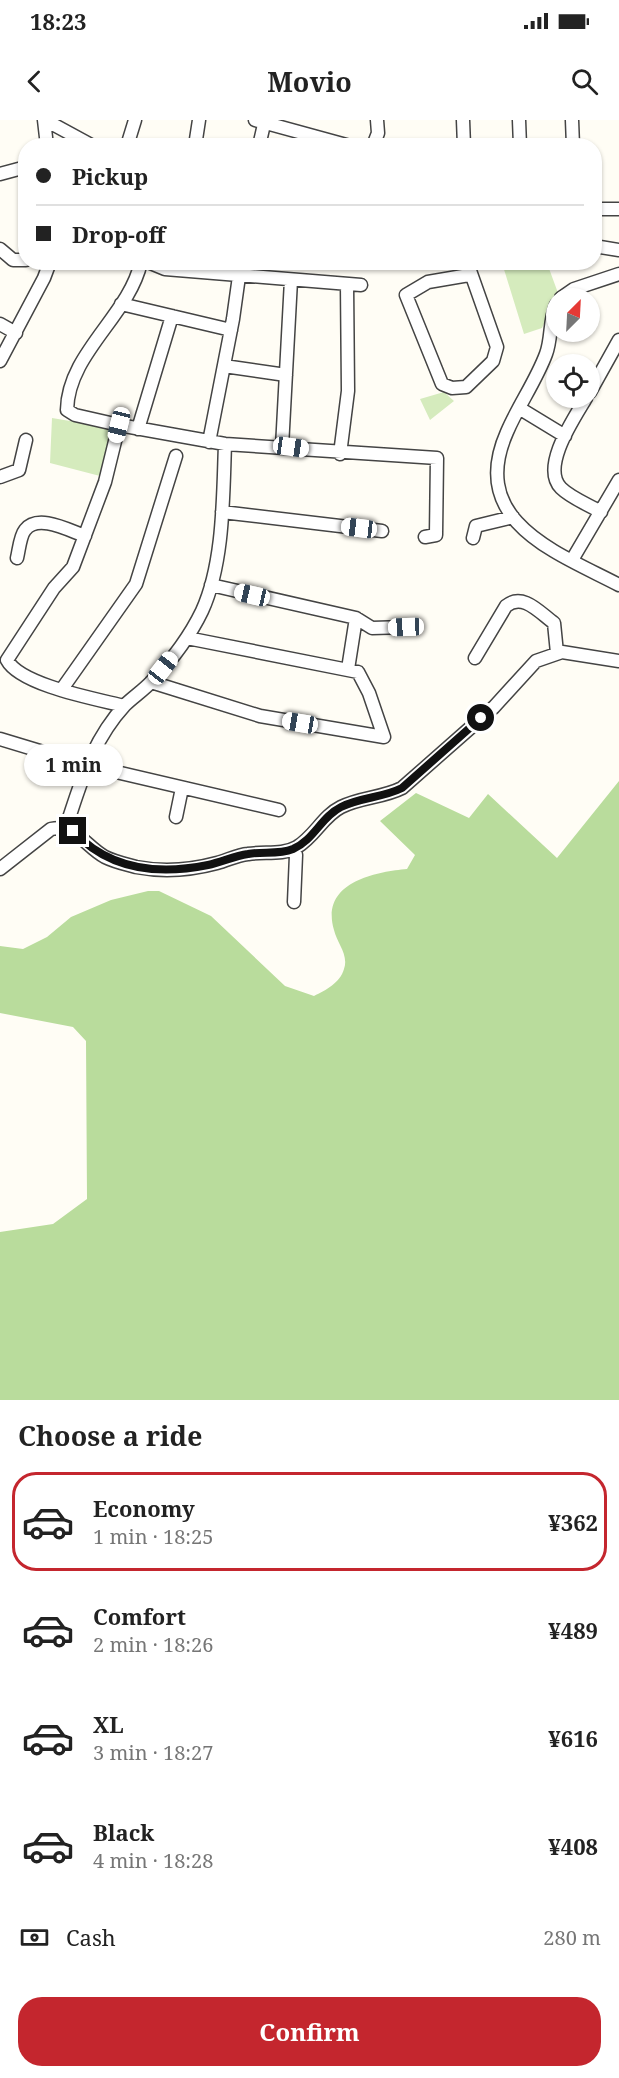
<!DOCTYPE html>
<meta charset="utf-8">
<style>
body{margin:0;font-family:"Noto Serif",serif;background:#f6f6f6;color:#222;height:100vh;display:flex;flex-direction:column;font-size:22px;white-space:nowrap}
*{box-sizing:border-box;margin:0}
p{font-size:20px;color:#767676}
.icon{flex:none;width:33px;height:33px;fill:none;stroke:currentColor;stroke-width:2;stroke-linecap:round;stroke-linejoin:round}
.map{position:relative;height:1280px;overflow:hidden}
.sheet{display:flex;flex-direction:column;background:#fff;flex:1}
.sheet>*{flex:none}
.hud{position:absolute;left:18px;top:18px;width:584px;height:132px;border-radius:24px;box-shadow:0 2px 4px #0004;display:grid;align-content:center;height:132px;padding:0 18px;background:#fff}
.needle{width:39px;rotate:24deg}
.fabs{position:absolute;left:546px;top:168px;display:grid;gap:12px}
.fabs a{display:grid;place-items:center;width:54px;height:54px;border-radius:50%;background:#fff;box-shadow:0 2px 4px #0004;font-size:30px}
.end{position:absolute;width:27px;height:27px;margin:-14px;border:8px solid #111;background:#fff;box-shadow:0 0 0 3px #fff}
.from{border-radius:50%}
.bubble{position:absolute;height:42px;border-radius:21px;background:#fff;box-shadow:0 2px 4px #0004;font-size:20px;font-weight:700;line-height:42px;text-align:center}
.car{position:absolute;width:18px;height:36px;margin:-18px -9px;border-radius:8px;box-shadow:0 0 4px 2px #0007;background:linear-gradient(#fff 24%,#345 0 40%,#fff 0 76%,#345 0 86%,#fff 0)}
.hud b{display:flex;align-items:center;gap:21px;height:57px;font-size:22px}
.hud b+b{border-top:2px solid #e0e0e0}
.hud i{width:15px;height:15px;background:#222}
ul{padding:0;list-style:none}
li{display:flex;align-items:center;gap:18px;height:99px;margin:0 12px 9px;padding:0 6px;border:3px solid transparent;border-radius:24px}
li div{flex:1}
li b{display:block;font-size:22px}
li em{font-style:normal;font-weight:700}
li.selected{border-color:#c4262e}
li>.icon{width:54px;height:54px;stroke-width:1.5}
h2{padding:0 18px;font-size:27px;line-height:72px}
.pay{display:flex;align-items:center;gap:15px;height:66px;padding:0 18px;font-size:22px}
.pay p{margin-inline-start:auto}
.cta{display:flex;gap:12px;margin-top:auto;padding:12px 18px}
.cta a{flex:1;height:69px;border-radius:24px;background:#c4262e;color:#fff;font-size:24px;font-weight:700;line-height:69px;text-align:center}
.status{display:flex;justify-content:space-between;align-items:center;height:42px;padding:0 30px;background:#fff;direction:ltr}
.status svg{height:16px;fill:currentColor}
header{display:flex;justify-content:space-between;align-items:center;height:78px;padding:0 18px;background:#fff;font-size:27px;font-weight:700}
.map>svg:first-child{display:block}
.green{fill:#d5ebbd}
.forest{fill:#b9dc9c}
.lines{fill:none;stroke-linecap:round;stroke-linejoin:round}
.street-casing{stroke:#444;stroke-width:15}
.street{stroke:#fff;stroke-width:12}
.route{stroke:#111;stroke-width:8}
</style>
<div class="status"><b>18:23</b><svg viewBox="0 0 49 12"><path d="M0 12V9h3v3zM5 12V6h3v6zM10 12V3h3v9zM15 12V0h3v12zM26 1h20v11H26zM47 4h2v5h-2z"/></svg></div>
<header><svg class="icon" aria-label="back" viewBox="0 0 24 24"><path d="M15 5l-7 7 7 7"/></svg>Movio<svg class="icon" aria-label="search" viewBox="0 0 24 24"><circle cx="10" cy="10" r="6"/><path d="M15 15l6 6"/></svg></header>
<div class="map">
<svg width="619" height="1280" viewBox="0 0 619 1280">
<rect width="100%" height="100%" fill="#fffdf5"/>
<path class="green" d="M 502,143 L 547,143 L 558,173 L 542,208 L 524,214 Z
M 444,272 L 454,281 L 430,300 L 420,279 Z
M 52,298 L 106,307 L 111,312 L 100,356 L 50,343 Z"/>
<path class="forest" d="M 619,661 L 619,1280 L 0,1280 L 0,1112 L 53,1104 L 87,1079 L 86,921 L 73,907 L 0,893 L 0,826 L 23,829 L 47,817 L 71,797 L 111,780 L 148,771 L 159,771 L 211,796 L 285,866 L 314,876 C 326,870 340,863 344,849 C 349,835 337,823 334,810 C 320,763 374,752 407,749 L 415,735 L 380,701 L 416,673 L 469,698 L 488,674 L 557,738 Z"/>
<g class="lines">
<g class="street-casing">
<path id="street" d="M 44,0 L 47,26
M 45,0 L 93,26
M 255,0 L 350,26
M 463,0 L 464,26
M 519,0 L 520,26
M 572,0 L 573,26
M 127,26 L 135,0
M 195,26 L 199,0
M 259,26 L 265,0
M 373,26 L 378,13 L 377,0
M 0,54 L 26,47
M 594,89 L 619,89
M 594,126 L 619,130
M 0,129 L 13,140 L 26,140
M 141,142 C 129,196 68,233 67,290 L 75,295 L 119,305 L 225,324 L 437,338 L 436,415 L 425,417
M 148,142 L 165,149 L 361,165
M 467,142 L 497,227 L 493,241 L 466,267 L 452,268 L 442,264 L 406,175 L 428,162 L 469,155
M 561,178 L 574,169 L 619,154
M 121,184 L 231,210
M 556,185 C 549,201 552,218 546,234 C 536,261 518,286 507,312 C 467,402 558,433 619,465
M 0,204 L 16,213
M 0,241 L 44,158 L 50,142
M 224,246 L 286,255
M 590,272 L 619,220
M 586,278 C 575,297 540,347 561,368 C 571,378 589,385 601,392
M 519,288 L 565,316
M 119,305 L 105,362 L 73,447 L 54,468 L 7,540 C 20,565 96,579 124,586
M 138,309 L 172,196
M 209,322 L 233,199 L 241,142
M 282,327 L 291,160
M 340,334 L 348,271 L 347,164
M 0,357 L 19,350 L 26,320
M 222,392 L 382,411
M 473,418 L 476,406 L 513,397
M 17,438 C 19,430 20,416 25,410 C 38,393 70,411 85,416
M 572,440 L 619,360
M 211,465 L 356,498 L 348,549
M 356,498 L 372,508 L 406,507
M 475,538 L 506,486 C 523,472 540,493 554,503 L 557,533
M 151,562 L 260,596 L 384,617 L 369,573 L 358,552 L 187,518
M 62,569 L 136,464 L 176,336
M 0,619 L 86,645 L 279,690
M 176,697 L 182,668
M 66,707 C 81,663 91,622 125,585 C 133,577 144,570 152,561 C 171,541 190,516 202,491 C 224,443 223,376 225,324
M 294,729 L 296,735 L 294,782
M 0,749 L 51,709 C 76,704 85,726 105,737 C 115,742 125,744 136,747 C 162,752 191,750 217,743 C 228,740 237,735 248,734 C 265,731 281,736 297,727 C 315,716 323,696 341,687 C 361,677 382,678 402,668 L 494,587 L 536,541 L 562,532 L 619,541"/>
</g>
<use href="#street" class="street"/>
</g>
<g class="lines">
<path class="route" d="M 73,711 C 109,750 159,755 208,745 C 222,742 234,736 248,734 C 263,731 278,735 293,729 C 314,720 321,697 341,687 C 361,677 382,678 402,668 L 481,598"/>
</g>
</svg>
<div class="fabs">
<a><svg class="needle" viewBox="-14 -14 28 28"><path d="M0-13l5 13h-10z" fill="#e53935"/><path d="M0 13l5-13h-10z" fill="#767676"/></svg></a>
<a><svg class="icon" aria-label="locate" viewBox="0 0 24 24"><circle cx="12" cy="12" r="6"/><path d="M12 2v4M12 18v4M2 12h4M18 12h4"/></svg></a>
</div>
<i class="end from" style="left:481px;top:598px"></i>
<i class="end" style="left:73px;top:711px"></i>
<div class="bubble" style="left:24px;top:624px;width:99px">1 min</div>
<i class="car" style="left:119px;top:305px;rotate:194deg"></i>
<i class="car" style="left:291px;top:327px;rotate:98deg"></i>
<i class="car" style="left:359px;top:408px;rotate:277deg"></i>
<i class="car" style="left:252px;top:475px;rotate:283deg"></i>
<i class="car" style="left:406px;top:507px;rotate:268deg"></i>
<i class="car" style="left:163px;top:548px;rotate:38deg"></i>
<i class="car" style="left:300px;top:603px;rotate:280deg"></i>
<div class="hud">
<b><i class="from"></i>Pickup</b>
<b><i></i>Drop-off</b>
</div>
</div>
<section class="sheet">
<h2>Choose a ride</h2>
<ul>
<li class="selected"><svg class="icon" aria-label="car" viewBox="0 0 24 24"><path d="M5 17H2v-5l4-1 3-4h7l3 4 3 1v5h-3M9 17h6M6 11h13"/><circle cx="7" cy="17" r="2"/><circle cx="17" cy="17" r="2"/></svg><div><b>Economy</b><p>1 min · 18:25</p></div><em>¥362</em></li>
<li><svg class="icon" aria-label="car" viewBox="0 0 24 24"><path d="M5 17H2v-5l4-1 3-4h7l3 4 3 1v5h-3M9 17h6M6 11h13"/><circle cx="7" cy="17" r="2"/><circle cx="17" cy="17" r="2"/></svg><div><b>Comfort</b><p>2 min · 18:26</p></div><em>¥489</em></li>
<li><svg class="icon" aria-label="car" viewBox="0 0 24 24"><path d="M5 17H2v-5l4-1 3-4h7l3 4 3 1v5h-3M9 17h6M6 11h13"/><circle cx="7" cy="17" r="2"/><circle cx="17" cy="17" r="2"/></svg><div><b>XL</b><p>3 min · 18:27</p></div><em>¥616</em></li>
<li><svg class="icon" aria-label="car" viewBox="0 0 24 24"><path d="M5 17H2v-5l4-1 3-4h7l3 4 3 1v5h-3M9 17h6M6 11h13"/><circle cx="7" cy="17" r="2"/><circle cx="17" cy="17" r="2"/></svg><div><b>Black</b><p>4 min · 18:28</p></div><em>¥408</em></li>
</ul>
<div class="pay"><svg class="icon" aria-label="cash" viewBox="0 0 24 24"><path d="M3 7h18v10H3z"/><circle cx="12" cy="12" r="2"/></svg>Cash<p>280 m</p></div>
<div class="cta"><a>Confirm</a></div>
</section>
